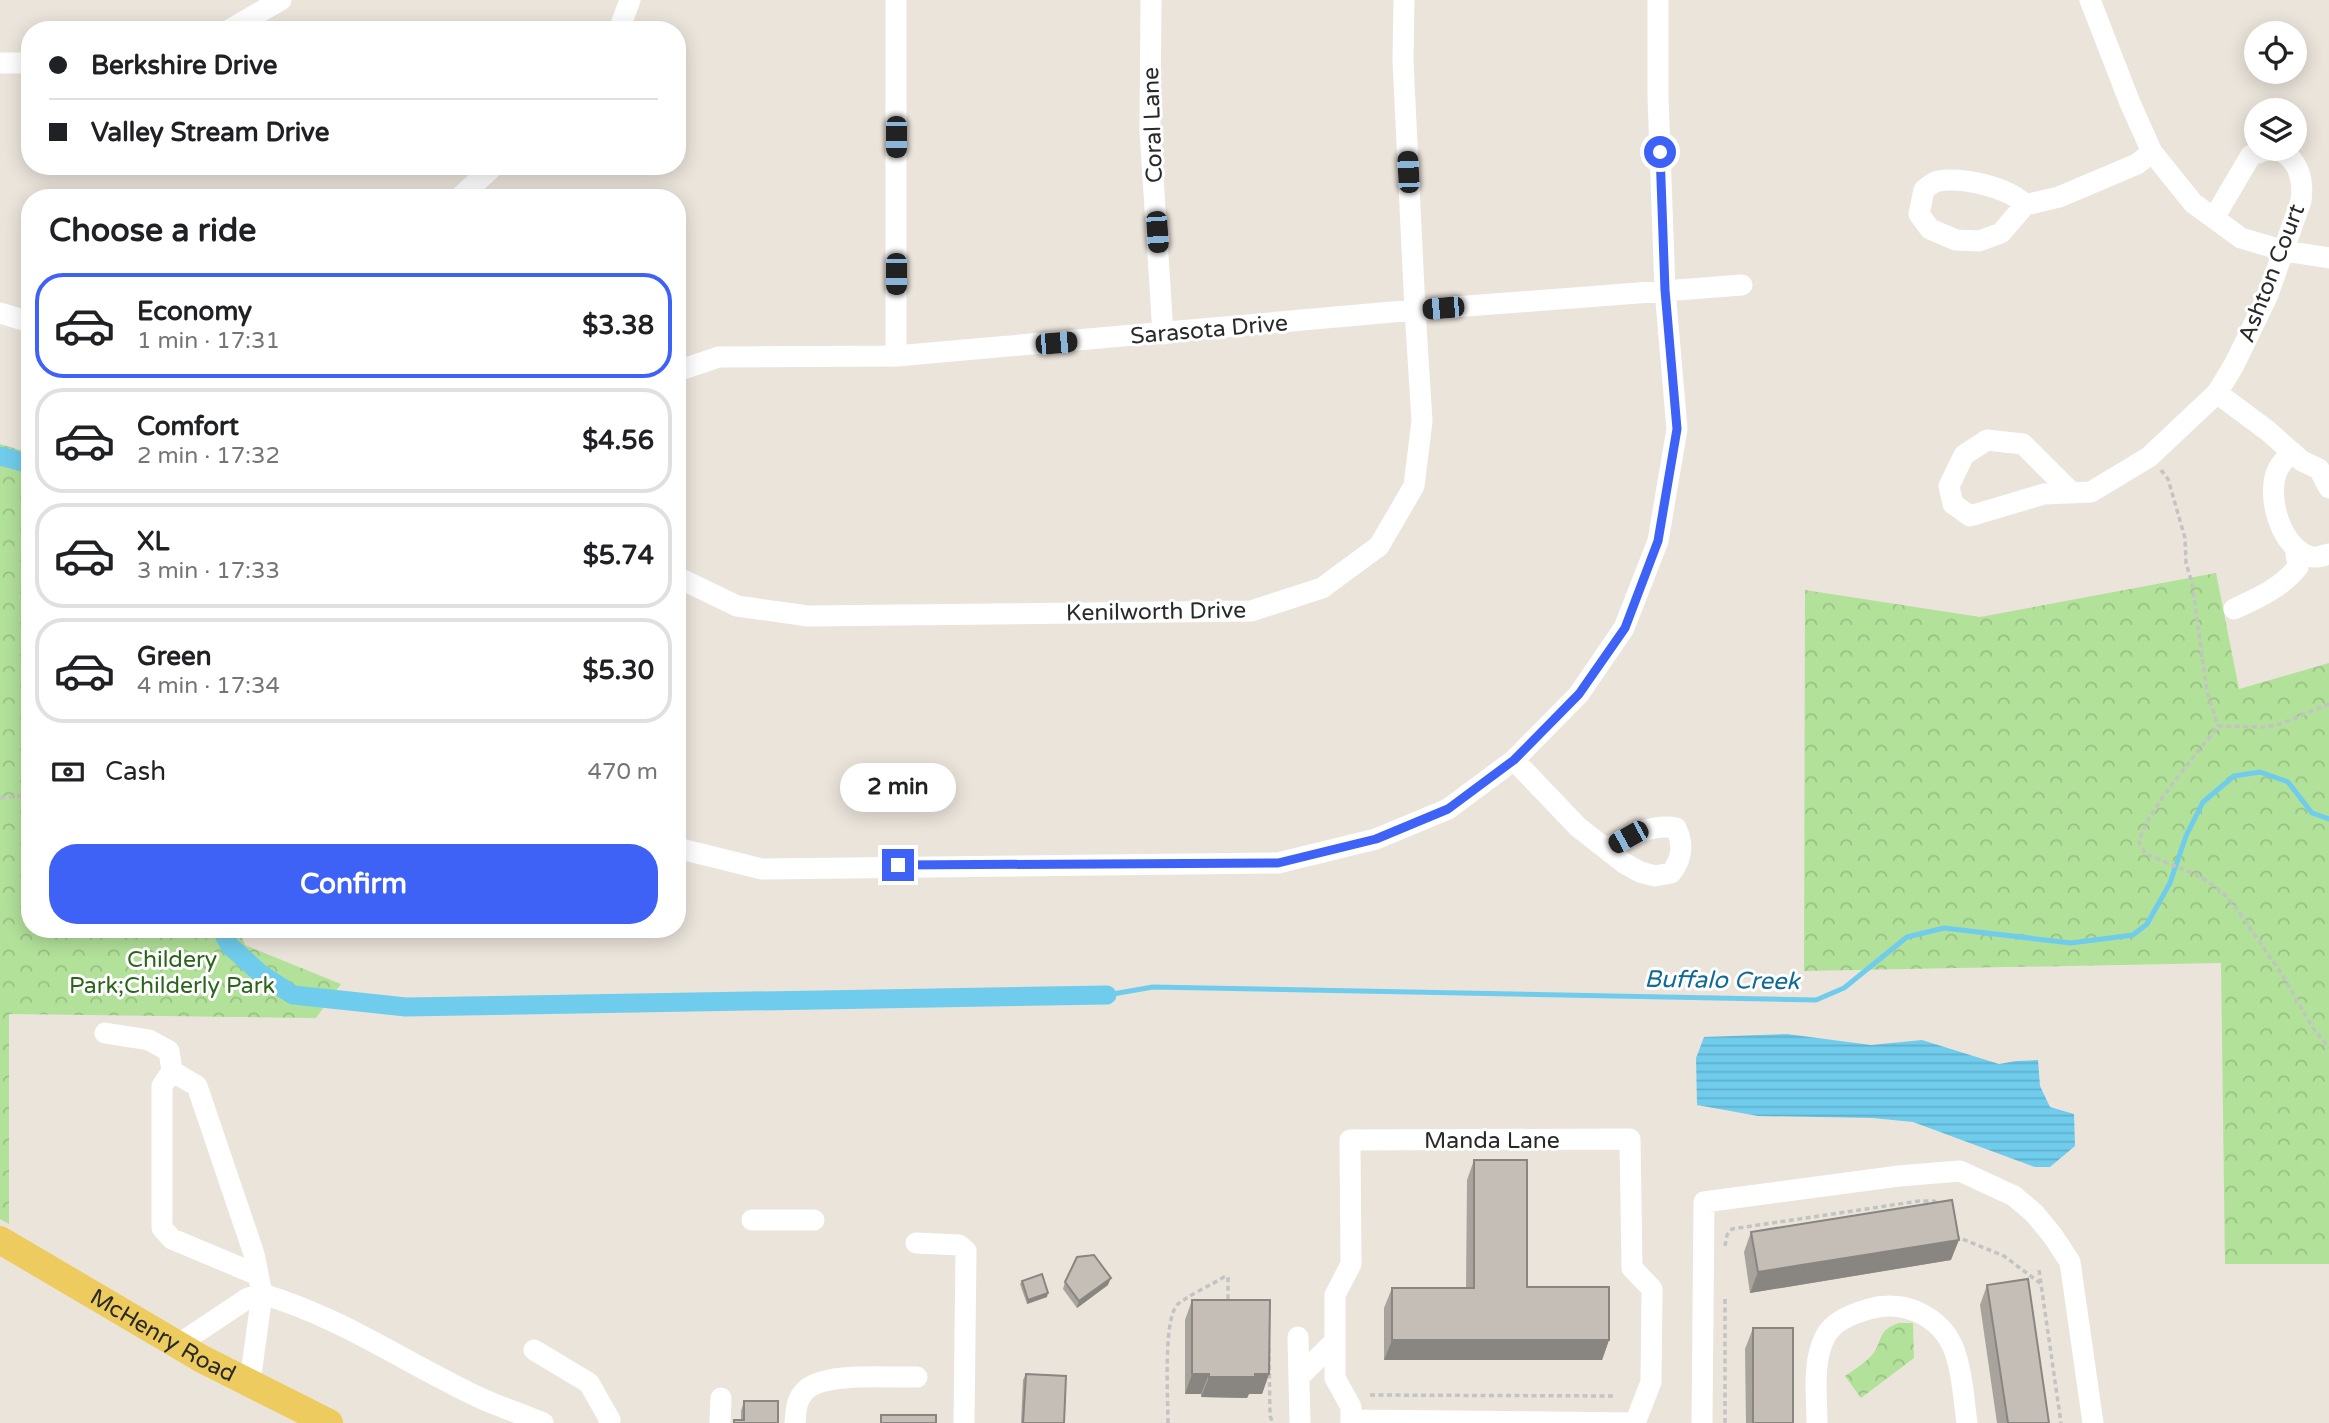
<!DOCTYPE html>
<meta charset="utf-8">
<style>
body{margin:0;font-family:"Varela Round",sans-serif;background:#f6f6f6;color:#202124;height:100vh;display:flex;flex-direction:column;font-size:26px;white-space:nowrap}
*{box-sizing:border-box;margin:0}
p{font-size:23px;color:#757577}
.icon{flex:none;width:38px;height:38px;fill:none;stroke:currentColor;stroke-width:2;stroke-linecap:round;stroke-linejoin:round}
.map{position:relative;flex:1;overflow:hidden}
.side{position:absolute;left:21px;top:189px;width:665px;height:749px;display:flex;flex-direction:column;background:#fff;border-radius:28px;box-shadow:0 4px 18px #0003}
.side>*{flex:none}
.hud{position:absolute;left:21px;top:21px;width:665px;height:154px;border-radius:28px;box-shadow:0 4px 18px #0003;display:grid;align-content:center;height:154px;padding:0 28px;background:#fff}
.fabs{position:absolute;left:2244px;top:21px;display:grid;gap:14px}
.fabs a{display:grid;place-items:center;width:63px;height:63px;border-radius:50%;background:#fff;box-shadow:0 4px 18px #0003;font-size:35px}
.end{position:absolute;width:32px;height:32px;margin:-16px;border:9px solid #3e62f6;background:#fff;box-shadow:0 0 0 4px #fff}
.from{border-radius:50%}
.bubble{position:absolute;height:49px;border-radius:24px;background:#fff;box-shadow:0 4px 18px #0003;font-size:23px;font-weight:800;line-height:49px;text-align:center}
.car{position:absolute;width:21px;height:42px;margin:-21px -10px;border-radius:9px;box-shadow:0 0 5px 2px #0007;background:linear-gradient(#222 24%,#8ab4d8 0 40%,#222 0 76%,#8ab4d8 0 86%,#222 0)}
.hud b{display:flex;align-items:center;gap:24px;height:66px;font-size:26px}
.hud b+b{border-top:2px solid #e0e0e0}
.hud i{width:18px;height:18px;background:#202124}
ul{padding:0;list-style:none}
li{display:flex;align-items:center;gap:21px;height:105px;margin:0 14px 10px;padding:0 14px;border:4px solid #e0e0e0;border-radius:28px}
li div{flex:1}
li b{display:block;font-size:26px}
li em{font-style:normal;font-weight:800}
li.on{border-color:#3e62f6}
li>.icon{width:63px;height:63px;stroke-width:1.5}
h2{padding:0 28px;font-size:32px;line-height:84px}
.pay{display:flex;align-items:center;gap:18px;height:77px;padding:0 28px;font-size:26px}
.pay p{margin-inline-start:auto}
.action{display:flex;gap:14px;margin-top:auto;padding:14px 28px}
.action a{flex:1;height:80px;border-radius:28px;background:#3e62f6;color:#fff;font-size:28px;font-weight:800;line-height:80px;text-align:center}
.map>svg:first-child{display:block}
.park{fill:url(#park-crowns)}
.water{fill:url(#water-rules)}
.lines{fill:none;stroke-linecap:round;stroke-linejoin:round}
.stream{stroke:#70ccec;stroke-width:5}
.canal{stroke:#70ccec;stroke-width:19}
.path{stroke:#c3c3c3;stroke-width:3.5;stroke-dasharray:5 3.5;stroke-linecap:butt}
.minor{stroke:#fff;stroke-width:21}
.major{stroke:#edcb5e;stroke-width:28}
.wall{fill:#a9a39d}
.shaded-wall{fill:#898580}
.building{fill:#c4beb7;stroke:#898580;stroke-width:2}
.route{stroke:#3e62f6;stroke-width:9}
.labels{text-anchor:middle;stroke-width:6;stroke-linejoin:round;paint-order:stroke}
.street-label{font-size:23px;fill:#292929;stroke:#fff}
.park-label{font-size:23px;fill:#2b651b;stroke:#fff}
.water-label{font-size:24px;font-style:italic;fill:#106997;stroke:#fff}
</style>
<div class="map">
<svg width="2329" height="1423" viewBox="0 0 2329 1423">
<defs>
<pattern id="park-crowns" width="20" height="18" patternUnits="userSpaceOnUse" patternTransform="scale(1.75)"><rect width="20" height="18" fill="#b2e199"/><path d="M2 6a3 3 0 1 1 6 0M12 15a3 3 0 1 1 6 0" fill="none" stroke="#99c184"/></pattern>
<pattern id="water-rules" width="6" height="5" patternUnits="userSpaceOnUse" patternTransform="scale(1.75)"><rect width="6" height="5" fill="#70ccec"/><path d="M0 2.5h6" fill="none" stroke="#61afca"/></pattern>
</defs>
<rect width="100%" height="100%" fill="#ebe4db"/>
<path class="park" d="M 0,444 L 30,453 L 30,929 L 239,929 L 245,945 L 341,984 L 316,1018 L 9,1014 L 9,1224 L 0,1219 Z
M 2216,573 L 2239,689 L 2329,663 L 2329,1264 L 2225,1264 L 2221,963 L 1804,971 L 1805,590 L 1980,617 Z
M 1899,1323 L 1913,1323 L 1914,1358 L 1861,1398 L 1845,1376 C 1854,1370 1865,1363 1872,1355 C 1883,1343 1876,1330 1899,1323 Z"/>
<path class="water" d="M 1787,1034 L 1871,1045 L 1922,1040 L 1999,1064 L 2016,1061 L 2038,1060 L 2040,1086 L 2050,1107 L 2074,1114 L 2075,1146 L 2050,1167 L 2035,1167 L 1913,1122 L 1872,1118 L 1758,1116 L 1697,1105 L 1696,1058 L 1704,1037 Z"/>
<g class="lines">
<path class="stream" d="M 1107,995 L 1153,987 L 1816,1000 L 1844,988 L 1907,937 L 1944,928 L 2071,943 L 2133,935 L 2147,924 L 2170,883 L 2186,836 L 2203,802 L 2234,776 L 2260,772 L 2288,782 L 2312,813 L 2329,819"/>
<path class="canal" d="M 0,456 L 30,464
M 221,929 L 230,946 L 261,974 L 293,995 L 406,1007 L 1107,995"/>
<path class="path" d="M 2161,470 L 2168,479 L 2185,538 L 2186,563 L 2192,583 L 2207,692 L 2218,726
M 2329,704 L 2280,724 L 2266,727 L 2218,726 C 2195,757 2150,805 2139,842 L 2146,854 L 2201,877 L 2223,893 L 2237,909 L 2281,973 L 2313,1028 L 2329,1048
M 0,798 L 30,795
M 1955,1236 L 2004,1256 L 2040,1283
M 1725,1246 L 1727,1235 L 1732,1229 L 1919,1201 L 1934,1201 L 1937,1203
M 2039,1270 L 2061,1423
M 1269,1348 L 1270,1416 L 1273,1423
M 1370,1395 L 1615,1396
M 1168,1423 C 1168,1399 1163,1321 1177,1305 C 1185,1297 1213,1284 1224,1277 L 1228,1277 L 1228,1304
M 1725,1423 L 1725,1299"/>
<path class="minor" d="M 1151,0 L 1150,130 L 1163,334
M 2090,0 L 2130,103 L 2152,152 L 2193,203 L 2241,238 L 2285,251 L 2329,258
M 229,30 L 281,0
M 619,30 L 630,0
M 0,63 L 30,63
M 459,198 L 494,166
M 2025,205 C 2009,187 1962,177 1938,181 C 1933,182 1928,187 1924,190 L 1919,214 L 1930,229 L 1956,240 L 1979,241 L 2001,233 L 2025,205 L 2059,197 L 2137,164 L 2152,152
M 2214,218 L 2251,155 L 2271,149
M 0,313 L 30,322
M 896,356 L 896,0
M 677,371 L 719,357 L 896,356 L 1415,310 L 1742,285
M 2217,393 L 2268,431 L 2302,461 L 2319,469 L 2329,488
M 2292,452 C 2287,457 2281,463 2278,469 C 2265,495 2281,551 2313,557 C 2317,558 2325,555 2329,554
M 2072,493 L 2023,444 L 1987,440 L 1964,455 L 1949,486 L 1953,504 L 1970,516 L 2044,494 L 2091,492 L 2149,457 L 2217,393 L 2234,365 L 2267,297 L 2301,201 C 2304,179 2298,157 2276,149
M 677,577 L 737,606 L 808,616 L 1251,611 L 1322,588 L 1379,546 L 1414,486 L 1422,421 L 1415,310 L 1403,61 L 1404,0
M 2234,609 C 2258,598 2281,588 2298,567 L 2295,547
M 1514,760 L 1579,694 L 1624,628 L 1658,541 L 1677,429 L 1665,290 L 1658,97 L 1658,0
M 677,848 L 762,869 L 1278,863 L 1376,839 L 1448,809 L 1514,760 L 1578,827 L 1624,863 L 1640,872 L 1655,876 L 1671,873 C 1682,859 1684,845 1676,828 C 1651,823 1628,837 1606,849
M 105,1033 L 149,1040 L 169,1051 L 172,1071
M 752,1220 L 814,1220
M 916,1243 L 959,1245 L 966,1251 L 964,1423
M 258,1275 L 172,1239 L 162,1228 L 162,1086 L 172,1071 L 197,1086 L 254,1254 L 262,1294 C 338,1316 403,1361 474,1395 C 496,1406 520,1413 543,1423
M 1298,1337 L 1300,1423
M 179,1344 L 248,1298 L 262,1294 L 250,1382
M 534,1350 L 589,1383 L 610,1420 L 609,1423
M 1299,1377 L 1335,1341
M 1351,1420 L 1635,1423
M 720,1423 L 721,1398
M 795,1423 C 796,1412 796,1400 804,1392 C 821,1371 890,1378 917,1377
M 1351,1423 L 1351,1407 L 1335,1378 L 1335,1295 L 1351,1264 L 1350,1140 L 1630,1139 L 1632,1268 L 1652,1289 L 1651,1382 L 1635,1423
M 1702,1423 L 1704,1202 L 1899,1176 L 1960,1171 L 2014,1196 L 2034,1213 L 2053,1236 L 2070,1262 L 2093,1423
M 1817,1423 C 1817,1396 1812,1362 1825,1337 C 1833,1321 1852,1314 1869,1309 C 1907,1298 1947,1319 1957,1359 C 1963,1379 1964,1402 1967,1423"/>
<path class="major" id="s1" d="M 0,1240 L 202,1359 L 329,1423"/>
</g>
<path class="wall" d="M 1474,1160 L 1527,1287 L 1609,1340 L 1602,1360 L 1384,1360 L 1384,1308 L 1392,1288 L 1466,1288 L 1467,1180 Z
M 1751,1232 L 1951,1260 L 1750,1293 L 1744,1252 Z
M 1022,1281 L 1047,1297 L 1027,1304 L 1020,1284 Z
M 1065,1282 L 1108,1285 L 1077,1308 L 1063,1289 Z
M 1987,1285 L 2049,1423 L 1997,1423 L 1980,1305 Z
M 1192,1300 L 1269,1374 L 1262,1394 L 1249,1394 L 1247,1398 L 1201,1397 L 1201,1394 L 1185,1394 L 1185,1320 Z
M 1753,1328 L 1793,1423 L 1746,1423 L 1745,1349 Z
M 1026,1374 L 1064,1423 L 1021,1423 L 1023,1380 Z
M 744,1401 L 778,1423 L 733,1423 L 734,1420 L 741,1420 L 741,1411 Z"/>
<path class="shaded-wall" d="M 1959,1240 L 1951,1260 L 1750,1293 L 1758,1272 Z
M 1111,1278 L 1108,1285 L 1077,1308 L 1079,1301 Z
M 1048,1293 L 1047,1297 L 1027,1304 L 1028,1300 Z
M 1392,1340 L 1609,1340 L 1602,1360 L 1384,1360 Z
M 1192,1374 L 1209,1374 L 1201,1394 L 1185,1394 Z
M 1255,1374 L 1269,1374 L 1262,1394 L 1249,1394 L 1247,1398 L 1201,1397 L 1209,1377 Z"/>
<path class="building" d="M 1474,1160 L 1527,1160 L 1527,1287 L 1609,1287 L 1609,1340 L 1392,1340 L 1392,1288 L 1474,1288 Z
M 1952,1200 L 1959,1240 L 1758,1272 L 1751,1232 Z
M 1094,1255 L 1111,1278 L 1079,1301 L 1065,1282 L 1077,1257 Z
M 1042,1274 L 1048,1293 L 1028,1300 L 1022,1281 Z
M 2028,1279 L 2049,1423 L 2008,1423 L 1987,1285 Z
M 1192,1300 L 1270,1300 L 1269,1374 L 1255,1374 L 1255,1377 L 1209,1377 L 1209,1374 L 1192,1374 Z
M 1753,1328 L 1793,1328 L 1793,1423 L 1753,1423 Z
M 1026,1374 L 1066,1376 L 1064,1423 L 1023,1423 Z
M 744,1401 L 778,1401 L 778,1423 L 734,1423 L 734,1420 L 744,1420 Z
M 881,1415 L 936,1415 L 936,1423 L 881,1423 Z"/>
<g class="lines">
<path class="route" d="M 898,865 L 1278,863 L 1376,839 L 1448,809 L 1514,760 L 1579,694 L 1625,628 L 1658,541 L 1677,429 L 1665,290 L 1660,152"/>
</g>
<g class="labels">
<g class="street-label">
<text transform="translate(1152 125) rotate(-92)" y="8">Coral Lane</text>
<text transform="translate(2271 273) rotate(-69)" y="8">Ashton Court</text>
<text transform="translate(1209 329) rotate(-5)" y="8">Sarasota Drive</text>
<text transform="translate(1156 611) rotate(-1)" y="8">Kenilworth Drive</text>
<text x="1492" y="1148">Manda Lane</text>
<text dy="8" stroke="none"><textPath href="#s1" startOffset="189">McHenry Road</textPath></text>
</g>
<g class="park-label">
<text x="172" y="967">Childery<tspan x="172" dy="26">Park;Childerly Park</tspan></text>
</g>
<g class="water-label">
<text transform="translate(1722 980) rotate(1)" y="8">Buffalo Creek</text>
</g>
</g>
</svg>
<div class="fabs">
<a><svg class="icon" aria-label="locate" viewBox="0 0 24 24"><circle cx="12" cy="12" r="6"/><path d="M12 2v4M12 18v4M2 12h4M18 12h4"/></svg></a>
<a><svg class="icon" aria-label="layers" viewBox="0 0 24 24"><path d="M12 4l9 5-9 5-9-5zM3 14l9 5 9-5"/></svg></a>
</div>
<i class="end from" style="left:1660px;top:152px"></i>
<i class="end" style="left:898px;top:865px"></i>
<div class="bubble" style="left:840px;top:763px;width:116px">2 min</div>
<i class="car" style="left:896px;top:137px;rotate:180deg"></i>
<i class="car" style="left:1408px;top:172px;rotate:357deg"></i>
<i class="car" style="left:1157px;top:232px;rotate:176deg"></i>
<i class="car" style="left:896px;top:274px;rotate:180deg"></i>
<i class="car" style="left:1443px;top:308px;rotate:265deg"></i>
<i class="car" style="left:1056px;top:343px;rotate:85deg"></i>
<i class="car" style="left:1628px;top:837px;rotate:241deg"></i>
<div class="hud">
<b><i class="from"></i>Berkshire Drive</b>
<b><i></i>Valley Stream Drive</b>
</div>
<section class="side">
<h2>Choose a ride</h2>
<ul>
<li class="on"><svg class="icon" aria-label="car" viewBox="0 0 24 24"><path d="M5 17H2v-5l4-1 3-4h7l3 4 3 1v5h-3M9 17h6M6 11h13"/><circle cx="7" cy="17" r="2"/><circle cx="17" cy="17" r="2"/></svg><div><b>Economy</b><p>1 min · 17:31</p></div><em>$3.38</em></li>
<li><svg class="icon" aria-label="car" viewBox="0 0 24 24"><path d="M5 17H2v-5l4-1 3-4h7l3 4 3 1v5h-3M9 17h6M6 11h13"/><circle cx="7" cy="17" r="2"/><circle cx="17" cy="17" r="2"/></svg><div><b>Comfort</b><p>2 min · 17:32</p></div><em>$4.56</em></li>
<li><svg class="icon" aria-label="car" viewBox="0 0 24 24"><path d="M5 17H2v-5l4-1 3-4h7l3 4 3 1v5h-3M9 17h6M6 11h13"/><circle cx="7" cy="17" r="2"/><circle cx="17" cy="17" r="2"/></svg><div><b>XL</b><p>3 min · 17:33</p></div><em>$5.74</em></li>
<li><svg class="icon" aria-label="car" viewBox="0 0 24 24"><path d="M5 17H2v-5l4-1 3-4h7l3 4 3 1v5h-3M9 17h6M6 11h13"/><circle cx="7" cy="17" r="2"/><circle cx="17" cy="17" r="2"/></svg><div><b>Green</b><p>4 min · 17:34</p></div><em>$5.30</em></li>
</ul>
<div class="pay"><svg class="icon" aria-label="cash" viewBox="0 0 24 24"><path d="M3 7h18v10H3z"/><circle cx="12" cy="12" r="2"/></svg>Cash<p>470 m</p></div>
<div class="action"><a>Confirm</a></div>
</section>
</div>
